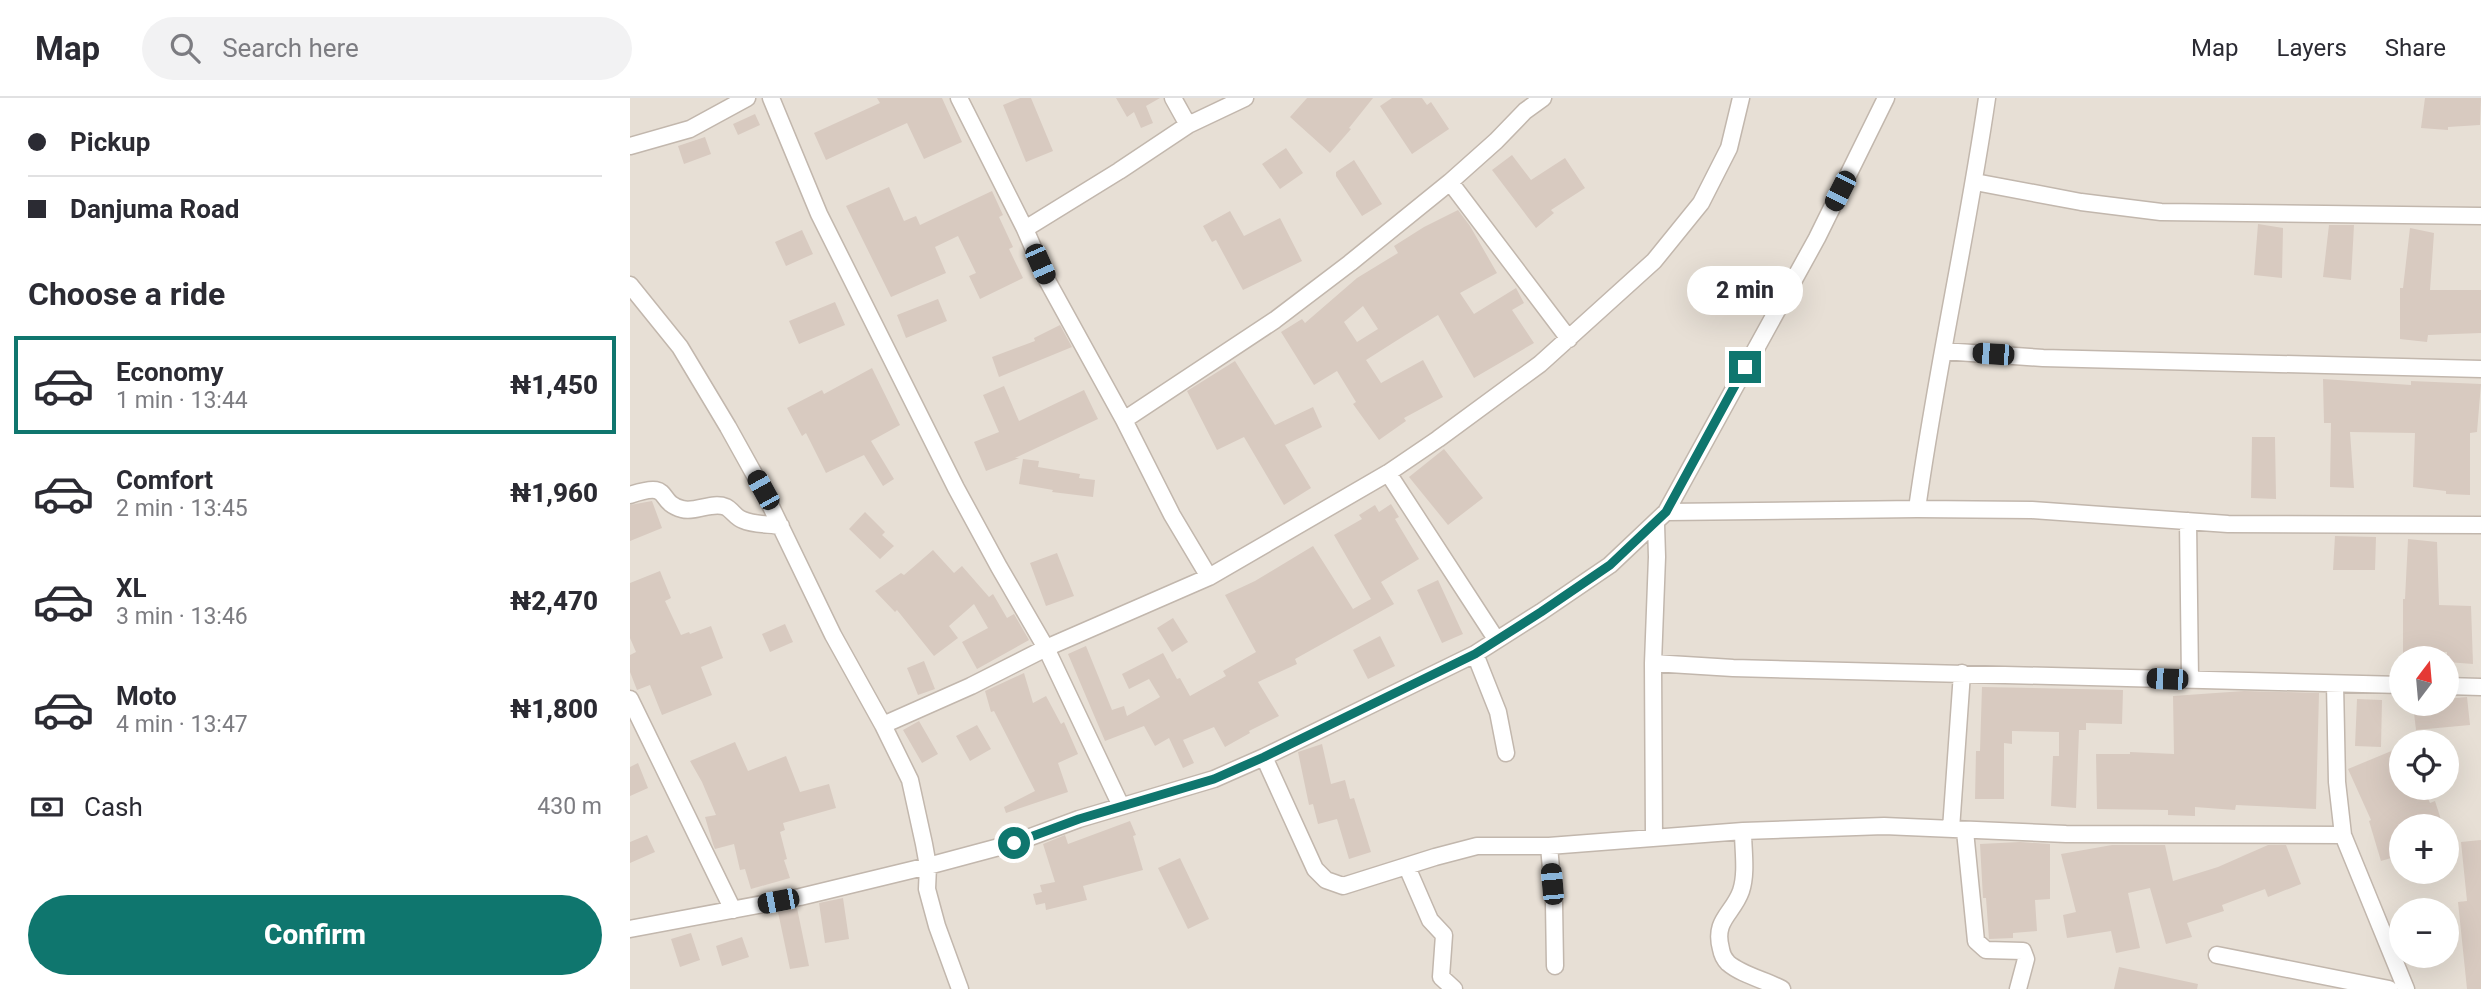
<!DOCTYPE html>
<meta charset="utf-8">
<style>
body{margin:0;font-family:Roboto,sans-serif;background:#f2f2f3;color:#2b2b33;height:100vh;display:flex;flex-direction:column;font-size:26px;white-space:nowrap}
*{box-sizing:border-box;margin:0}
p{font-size:23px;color:#7c7c81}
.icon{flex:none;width:38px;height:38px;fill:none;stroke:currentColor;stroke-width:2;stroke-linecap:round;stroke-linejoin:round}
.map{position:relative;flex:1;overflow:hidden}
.side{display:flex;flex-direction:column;background:#fff;width:630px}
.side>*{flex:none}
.top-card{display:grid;align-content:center;height:154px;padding:0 28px;background:#fff}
.needle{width:46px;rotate:16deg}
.buttons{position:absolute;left:1759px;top:548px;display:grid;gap:14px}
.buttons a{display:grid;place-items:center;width:70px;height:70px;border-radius:50%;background:#fff;box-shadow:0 7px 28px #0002;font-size:35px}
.end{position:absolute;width:32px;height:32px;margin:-16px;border:9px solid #0f766e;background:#fff;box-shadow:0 0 0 4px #fff}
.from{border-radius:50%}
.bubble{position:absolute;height:49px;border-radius:24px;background:#fff;box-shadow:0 7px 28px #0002;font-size:23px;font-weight:800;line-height:49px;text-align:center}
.car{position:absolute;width:21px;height:42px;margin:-21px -10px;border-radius:9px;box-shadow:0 0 5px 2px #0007;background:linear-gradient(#222 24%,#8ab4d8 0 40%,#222 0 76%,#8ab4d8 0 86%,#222 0)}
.top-card b{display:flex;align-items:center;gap:24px;height:66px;font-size:26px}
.top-card b+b{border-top:2px solid #e1e1e2}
.top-card i{width:18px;height:18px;background:#2b2b33}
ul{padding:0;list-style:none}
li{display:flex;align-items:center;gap:21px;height:98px;margin:0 14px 10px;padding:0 14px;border:4px solid transparent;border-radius:0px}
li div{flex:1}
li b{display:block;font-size:26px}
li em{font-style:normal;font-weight:800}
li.selected{border-color:#0f766e}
li>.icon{width:63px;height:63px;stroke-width:1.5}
h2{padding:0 28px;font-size:32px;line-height:84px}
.pay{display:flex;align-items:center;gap:18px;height:77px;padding:0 28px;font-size:26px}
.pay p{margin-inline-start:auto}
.action{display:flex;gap:14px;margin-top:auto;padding:14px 28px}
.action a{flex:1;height:80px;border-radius:42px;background:#0f766e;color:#fff;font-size:28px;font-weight:800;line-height:80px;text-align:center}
header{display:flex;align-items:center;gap:42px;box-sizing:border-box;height:98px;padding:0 35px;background:#fff;border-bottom:2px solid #e1e1e2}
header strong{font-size:33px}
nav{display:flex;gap:38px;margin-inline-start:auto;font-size:24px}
.search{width:490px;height:63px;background:#f2f2f3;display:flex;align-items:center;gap:18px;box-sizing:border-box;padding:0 24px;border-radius:38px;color:#7c7c81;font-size:26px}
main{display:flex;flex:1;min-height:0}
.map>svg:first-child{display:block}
.residential{fill:#e7dfd5;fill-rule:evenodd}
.building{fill:#d8cac0;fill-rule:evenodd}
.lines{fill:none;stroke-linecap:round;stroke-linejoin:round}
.minor-casing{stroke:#c2b7ad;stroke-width:19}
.minor{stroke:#fff;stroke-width:16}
.route{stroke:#0f766e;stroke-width:9}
</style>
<header>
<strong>Map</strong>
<div class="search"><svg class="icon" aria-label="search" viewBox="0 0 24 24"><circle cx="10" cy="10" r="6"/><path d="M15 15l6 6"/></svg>Search here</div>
<nav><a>Map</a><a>Layers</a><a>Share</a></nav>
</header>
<main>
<section class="side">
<div class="top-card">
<b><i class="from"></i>Pickup</b>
<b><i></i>Danjuma Road</b>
</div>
<h2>Choose a ride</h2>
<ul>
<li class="selected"><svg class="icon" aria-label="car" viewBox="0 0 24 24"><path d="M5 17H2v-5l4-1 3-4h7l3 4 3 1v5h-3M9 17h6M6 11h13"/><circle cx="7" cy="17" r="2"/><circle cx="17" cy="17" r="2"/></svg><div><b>Economy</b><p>1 min · 13:44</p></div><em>₦1,450</em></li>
<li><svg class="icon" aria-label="car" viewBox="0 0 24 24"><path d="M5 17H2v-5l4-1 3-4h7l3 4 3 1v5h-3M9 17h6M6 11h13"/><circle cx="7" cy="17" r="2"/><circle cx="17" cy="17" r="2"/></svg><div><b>Comfort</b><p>2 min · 13:45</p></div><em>₦1,960</em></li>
<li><svg class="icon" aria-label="car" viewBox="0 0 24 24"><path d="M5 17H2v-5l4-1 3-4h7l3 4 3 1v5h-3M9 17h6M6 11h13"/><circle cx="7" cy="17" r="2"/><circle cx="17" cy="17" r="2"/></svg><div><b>XL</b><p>3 min · 13:46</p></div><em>₦2,470</em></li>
<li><svg class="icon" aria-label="car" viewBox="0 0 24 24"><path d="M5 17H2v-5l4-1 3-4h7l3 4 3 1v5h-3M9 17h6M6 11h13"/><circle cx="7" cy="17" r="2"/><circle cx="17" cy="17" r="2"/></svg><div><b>Moto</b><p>4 min · 13:47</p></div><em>₦1,800</em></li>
</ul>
<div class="pay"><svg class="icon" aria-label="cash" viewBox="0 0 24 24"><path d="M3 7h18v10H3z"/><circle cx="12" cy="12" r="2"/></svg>Cash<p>430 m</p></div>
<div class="action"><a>Confirm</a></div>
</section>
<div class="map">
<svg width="1851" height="891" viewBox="0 0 1851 891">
<rect width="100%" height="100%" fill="#f3eee7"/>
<path class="residential" d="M 0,0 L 1851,0 L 1851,891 L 0,891 ZM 1771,560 L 1816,560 L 1816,606 L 1771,606 ZM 1771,644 L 1816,644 L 1816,690 L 1771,690 ZM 1771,728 L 1816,728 L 1816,774 L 1771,774 ZM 1771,812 L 1816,812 L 1816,858 L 1771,858 Z"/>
<path class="building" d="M 247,0 L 312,0 L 332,44 L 294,61 L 277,25 L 196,62 L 184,35 L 250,5 Z
M 390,0 L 401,0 L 423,53 L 396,64 L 373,7 Z
M 486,0 L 530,0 L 516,8 L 523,25 L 511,30 L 504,14 L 497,19 Z
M 677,0 L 743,0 L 719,30 L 721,31 L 700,55 L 660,19 Z
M 762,0 L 792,0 L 797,7 L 801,4 L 819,31 L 782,56 L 750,8 Z
M 1795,0 L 1851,0 L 1850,27 L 1818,29 L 1818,32 L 1791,30 Z
M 125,16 L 130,27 L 108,37 L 103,26 Z
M 75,39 L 81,56 L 54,66 L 48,48 Z
M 656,50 L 673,75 L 650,91 L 632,66 Z
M 882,57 L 901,82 L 935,60 L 955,90 L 921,112 L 924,115 L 906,130 L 862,72 Z
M 724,62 L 752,106 L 732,118 L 706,78 L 706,74 Z
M 259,89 L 274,123 L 286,118 L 290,127 L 362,93 L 373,117 L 369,119 L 383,149 L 379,151 L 393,180 L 350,201 L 339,178 L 346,175 L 328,138 L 305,149 L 316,175 L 261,199 L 216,108 Z
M 828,112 L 840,128 L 867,175 L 830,195 L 844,216 L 886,190 L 894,205 L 882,212 L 904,245 L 844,280 L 808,217 L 777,236 L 736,262 L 751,285 L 793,262 L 813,299 L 774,320 L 776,323 L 749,342 L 723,306 L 726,304 L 707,273 L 684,287 L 651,234 L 672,221 L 675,225 L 727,180 L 768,155 L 764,148 L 794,129 ZM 733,208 L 748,231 L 727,244 L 714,224 Z
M 600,113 L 614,138 L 650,120 L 672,163 L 613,192 L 586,142 L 582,144 L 573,128 Z
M 1628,126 L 1653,130 L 1652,180 L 1624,177 Z
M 1699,127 L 1724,127 L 1721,182 L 1693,179 Z
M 1780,130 L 1804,135 L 1800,192 L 1851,192 L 1851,235 L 1798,237 L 1797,244 L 1770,241 L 1770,190 L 1773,190 Z
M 172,132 L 183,156 L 156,168 L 145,144 Z
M 308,201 L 317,223 L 276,240 L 267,217 Z
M 205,204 L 215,227 L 169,246 L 159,223 Z
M 430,227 L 442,249 L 369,279 L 362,259 L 405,243 L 404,240 Z
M 605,263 L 645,327 L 683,309 L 692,329 L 655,347 L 681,390 L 654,407 L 614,339 L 587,352 L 557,293 Z
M 242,270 L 270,327 L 241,343 L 264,381 L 253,388 L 234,357 L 196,375 L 176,335 L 172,338 L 157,310 L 192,292 L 194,296 Z
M 1693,281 L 1781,287 L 1781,283 L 1851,286 L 1847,334 L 1840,335 L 1840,397 L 1816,396 L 1816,393 L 1783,389 L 1785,335 L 1720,334 L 1724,390 L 1700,389 L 1701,325 L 1694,325 Z
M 374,288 L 389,323 L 454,292 L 468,321 L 385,360 L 389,360 L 356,373 L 344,344 L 369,334 L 353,297 Z
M 1622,339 L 1645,339 L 1646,401 L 1621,400 Z
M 814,351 L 853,400 L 818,427 L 779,379 Z
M 393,361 L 409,363 L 408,369 L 450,376 L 449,380 L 465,382 L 463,399 L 422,394 L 423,392 L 389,386 Z
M 22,403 L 32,430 L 0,443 L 0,407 Z
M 761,406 L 769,419 L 765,421 L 789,461 L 751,484 L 764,506 L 665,561 L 667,566 L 628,584 L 649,618 L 619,633 L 620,635 L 595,649 L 584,629 L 553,642 L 564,665 L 553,670 L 539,640 L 525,648 L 514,628 L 475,643 L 438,556 L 456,548 L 482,612 L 494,608 L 497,618 L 530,599 L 519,581 L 499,591 L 492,576 L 533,555 L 547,581 L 550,580 L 560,598 L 596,578 L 593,573 L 626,554 L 595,497 L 625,483 L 683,448 L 723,511 L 741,501 L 704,437 L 732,421 L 729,417 L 745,407 L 749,414 Z
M 235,414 L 255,434 L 252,437 L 264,448 L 250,461 L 219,431 Z
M 1705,438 L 1746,439 L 1745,472 L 1703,472 Z
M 1778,441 L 1807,444 L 1809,507 L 1841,508 L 1843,566 L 1817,564 L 1817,554 L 1773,556 L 1773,501 L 1775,501 Z
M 303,452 L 324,475 L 332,468 L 359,499 L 363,496 L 377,520 L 384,516 L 399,542 L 347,571 L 332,544 L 358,530 L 344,506 L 319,528 L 328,540 L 304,558 L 267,512 L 265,514 L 245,493 L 271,475 L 274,477 Z
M 427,455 L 444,498 L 416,508 L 400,465 Z
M 30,473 L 41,500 L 35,503 L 51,537 L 59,534 L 60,536 L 81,528 L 93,560 L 71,569 L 82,597 L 32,617 L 20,587 L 7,592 L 0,574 L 0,557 L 6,554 L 0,540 L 0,485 Z
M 808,482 L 833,536 L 812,545 L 787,492 Z
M 543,520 L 558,544 L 542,554 L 527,530 Z
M 155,526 L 163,544 L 140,554 L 132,536 Z
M 750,538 L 765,568 L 738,581 L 723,552 Z
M 294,563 L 305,591 L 288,597 L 277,570 Z
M 394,575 L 403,605 L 416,598 L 431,626 L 434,624 L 448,656 L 428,665 L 438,694 L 376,715 L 374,709 L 405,693 L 364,613 L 361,614 L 355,593 Z
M 1352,589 L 1493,592 L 1492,626 L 1456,625 L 1456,632 L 1449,632 L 1446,710 L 1421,708 L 1423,658 L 1429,658 L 1429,634 L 1382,633 L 1382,646 L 1374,645 L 1374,701 L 1345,701 L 1346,653 L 1350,653 Z
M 1614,593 L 1689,595 L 1686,711 L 1606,707 L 1605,712 L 1565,709 L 1565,718 L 1538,717 L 1538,712 L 1467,711 L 1466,656 L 1500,656 L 1500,654 L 1544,656 L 1543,598 Z
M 1837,599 L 1840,627 L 1786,632 L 1783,606 L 1816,606 L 1816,601 Z
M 1727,601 L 1752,602 L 1751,649 L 1725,648 Z
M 289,623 L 308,656 L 292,665 L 273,632 Z
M 347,627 L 361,651 L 340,663 L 326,638 Z
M 105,644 L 118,673 L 156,658 L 170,694 L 199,686 L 206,710 L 153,725 L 155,732 L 150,734 L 157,761 L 154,762 L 160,780 L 121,791 L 115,771 L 110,772 L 104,746 L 85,751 L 83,746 L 75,719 L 86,717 L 72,684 L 60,663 Z
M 692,646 L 701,686 L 715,682 L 720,701 L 724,700 L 741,754 L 719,761 L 707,721 L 688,726 L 683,706 L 679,707 L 668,654 Z
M 1771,649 L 1771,690 L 1793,690 L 1800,705 L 1805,703 L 1813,728 L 1771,728 L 1771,757 L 1751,763 L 1739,723 L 1741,722 L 1718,671 Z
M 8,665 L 18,690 L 0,698 L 0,669 Z
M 500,723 L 506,737 L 503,738 L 513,772 L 453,788 L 457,802 L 416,812 L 415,805 L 406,807 L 403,796 L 412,794 L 410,787 L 425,784 L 413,746 L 435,737 L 438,746 Z
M 17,737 L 25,754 L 0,765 L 0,744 Z
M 1851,742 L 1851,891 L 1837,891 L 1828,804 L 1837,803 L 1831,744 Z
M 1390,744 L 1420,746 L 1420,801 L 1405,802 L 1407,833 L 1383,835 L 1383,840 L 1359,841 L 1356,800 L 1353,800 L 1350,746 Z
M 1482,747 L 1535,747 L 1543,783 L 1588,769 L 1638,747 L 1656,747 L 1671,786 L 1638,799 L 1635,791 L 1592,807 L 1594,813 L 1557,825 L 1562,839 L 1536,846 L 1520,790 L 1498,795 L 1510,850 L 1486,855 L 1481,833 L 1437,840 L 1433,817 L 1446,814 L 1431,756 Z
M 550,760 L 579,821 L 558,831 L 528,770 Z
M 213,800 L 219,841 L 195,845 L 189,805 Z
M 167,810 L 179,868 L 160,871 L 148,814 Z
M 61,835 L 70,862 L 50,869 L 41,841 Z
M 112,839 L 119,859 L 92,868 L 86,848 Z
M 1489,869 L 1568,886 L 1567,891 L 1484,891 Z"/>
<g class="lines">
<g class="minor-casing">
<path id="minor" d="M 141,0 L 189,116 L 326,390 L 369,469 L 416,550 L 491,708
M 329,0 L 395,131 L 418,184 L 494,322 L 542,417 L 579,479
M 543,0 L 558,27
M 0,48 L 60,31 L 117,0
M 820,84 L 939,241
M 1345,84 L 1451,104 L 1531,114 L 1851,118
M 395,131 L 489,73 L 558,27 L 615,0
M 0,187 L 50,249 L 98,329 L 133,392 L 203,537 L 253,627 L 280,682 L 294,746 L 298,768 L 297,791 L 307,828 L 330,891
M 1313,253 L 1413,260 L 1851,271
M 494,322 L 645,222 L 720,165 L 820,84 L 866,43 L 895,13 L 913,0
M 758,375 L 866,541
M 0,397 C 44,382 25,404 52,411 C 66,415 82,403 96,409 C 102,412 106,420 113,422 C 124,427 139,426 151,428
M 1287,411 C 1306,273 1337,138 1357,0
M 1036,414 L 1287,411 L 1402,412 L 1598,426 L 1851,427
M 1558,423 L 1560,581
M 845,556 L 868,614 L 876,655
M 1023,565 L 1103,570 L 1771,587
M 1705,586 L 1707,684 L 1713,737 L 1776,891
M 1816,588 L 1851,589
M 0,601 L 103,812
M 253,627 L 341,588 L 416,550 L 579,479 L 758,375 L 808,341 L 910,266 L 1024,163 L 1071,105 L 1099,50 L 1111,0
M 634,659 L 685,771 L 696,782 L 713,788 L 805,759 L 847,748 L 919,748 L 1113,733 L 1254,728 L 1436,736 L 1713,737
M 1321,731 L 1332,575
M 1113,733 C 1113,752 1117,775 1111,793 C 1103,816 1083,822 1091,851 C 1092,857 1094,861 1098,865 C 1112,877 1135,882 1152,891
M 1335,733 L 1346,843 L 1356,852 L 1393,853 L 1396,861 L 1388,891
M 1024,740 L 1023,565 L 1027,459 L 1026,426
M 919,748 L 924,805 L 925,868
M 777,769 L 800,822 L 814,837 L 811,879 L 824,891
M 0,831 L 170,799 L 298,768 L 384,745 L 449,721 L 584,681 L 634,659 L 845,556 L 911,514 L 980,467 L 1036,414 L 1187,140 L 1256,0
M 1587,857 L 1759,891"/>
</g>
<use href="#minor" class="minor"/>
</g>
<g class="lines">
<path class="route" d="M 384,745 L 449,721 L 584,681 L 634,659 L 845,556 L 911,514 L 980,467 L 1036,414 L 1115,269"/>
</g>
</svg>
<div class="buttons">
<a><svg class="needle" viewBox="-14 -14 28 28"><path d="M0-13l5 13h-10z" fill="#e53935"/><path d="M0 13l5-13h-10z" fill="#7c7c81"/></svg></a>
<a><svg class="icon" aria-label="locate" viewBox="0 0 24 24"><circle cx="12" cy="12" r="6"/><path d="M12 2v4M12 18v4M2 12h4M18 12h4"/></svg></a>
<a>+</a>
<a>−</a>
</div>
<i class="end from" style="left:384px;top:745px"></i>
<i class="end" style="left:1115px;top:269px"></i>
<div class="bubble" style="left:1057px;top:168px;width:116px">2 min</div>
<i class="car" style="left:1210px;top:93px;rotate:207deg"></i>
<i class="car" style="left:410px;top:166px;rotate:156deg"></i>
<i class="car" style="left:1363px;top:256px;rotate:274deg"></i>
<i class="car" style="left:133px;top:392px;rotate:331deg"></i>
<i class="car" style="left:1537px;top:581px;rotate:272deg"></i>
<i class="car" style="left:922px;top:786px;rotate:355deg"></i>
<i class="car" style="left:148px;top:803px;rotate:259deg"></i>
</div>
</main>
